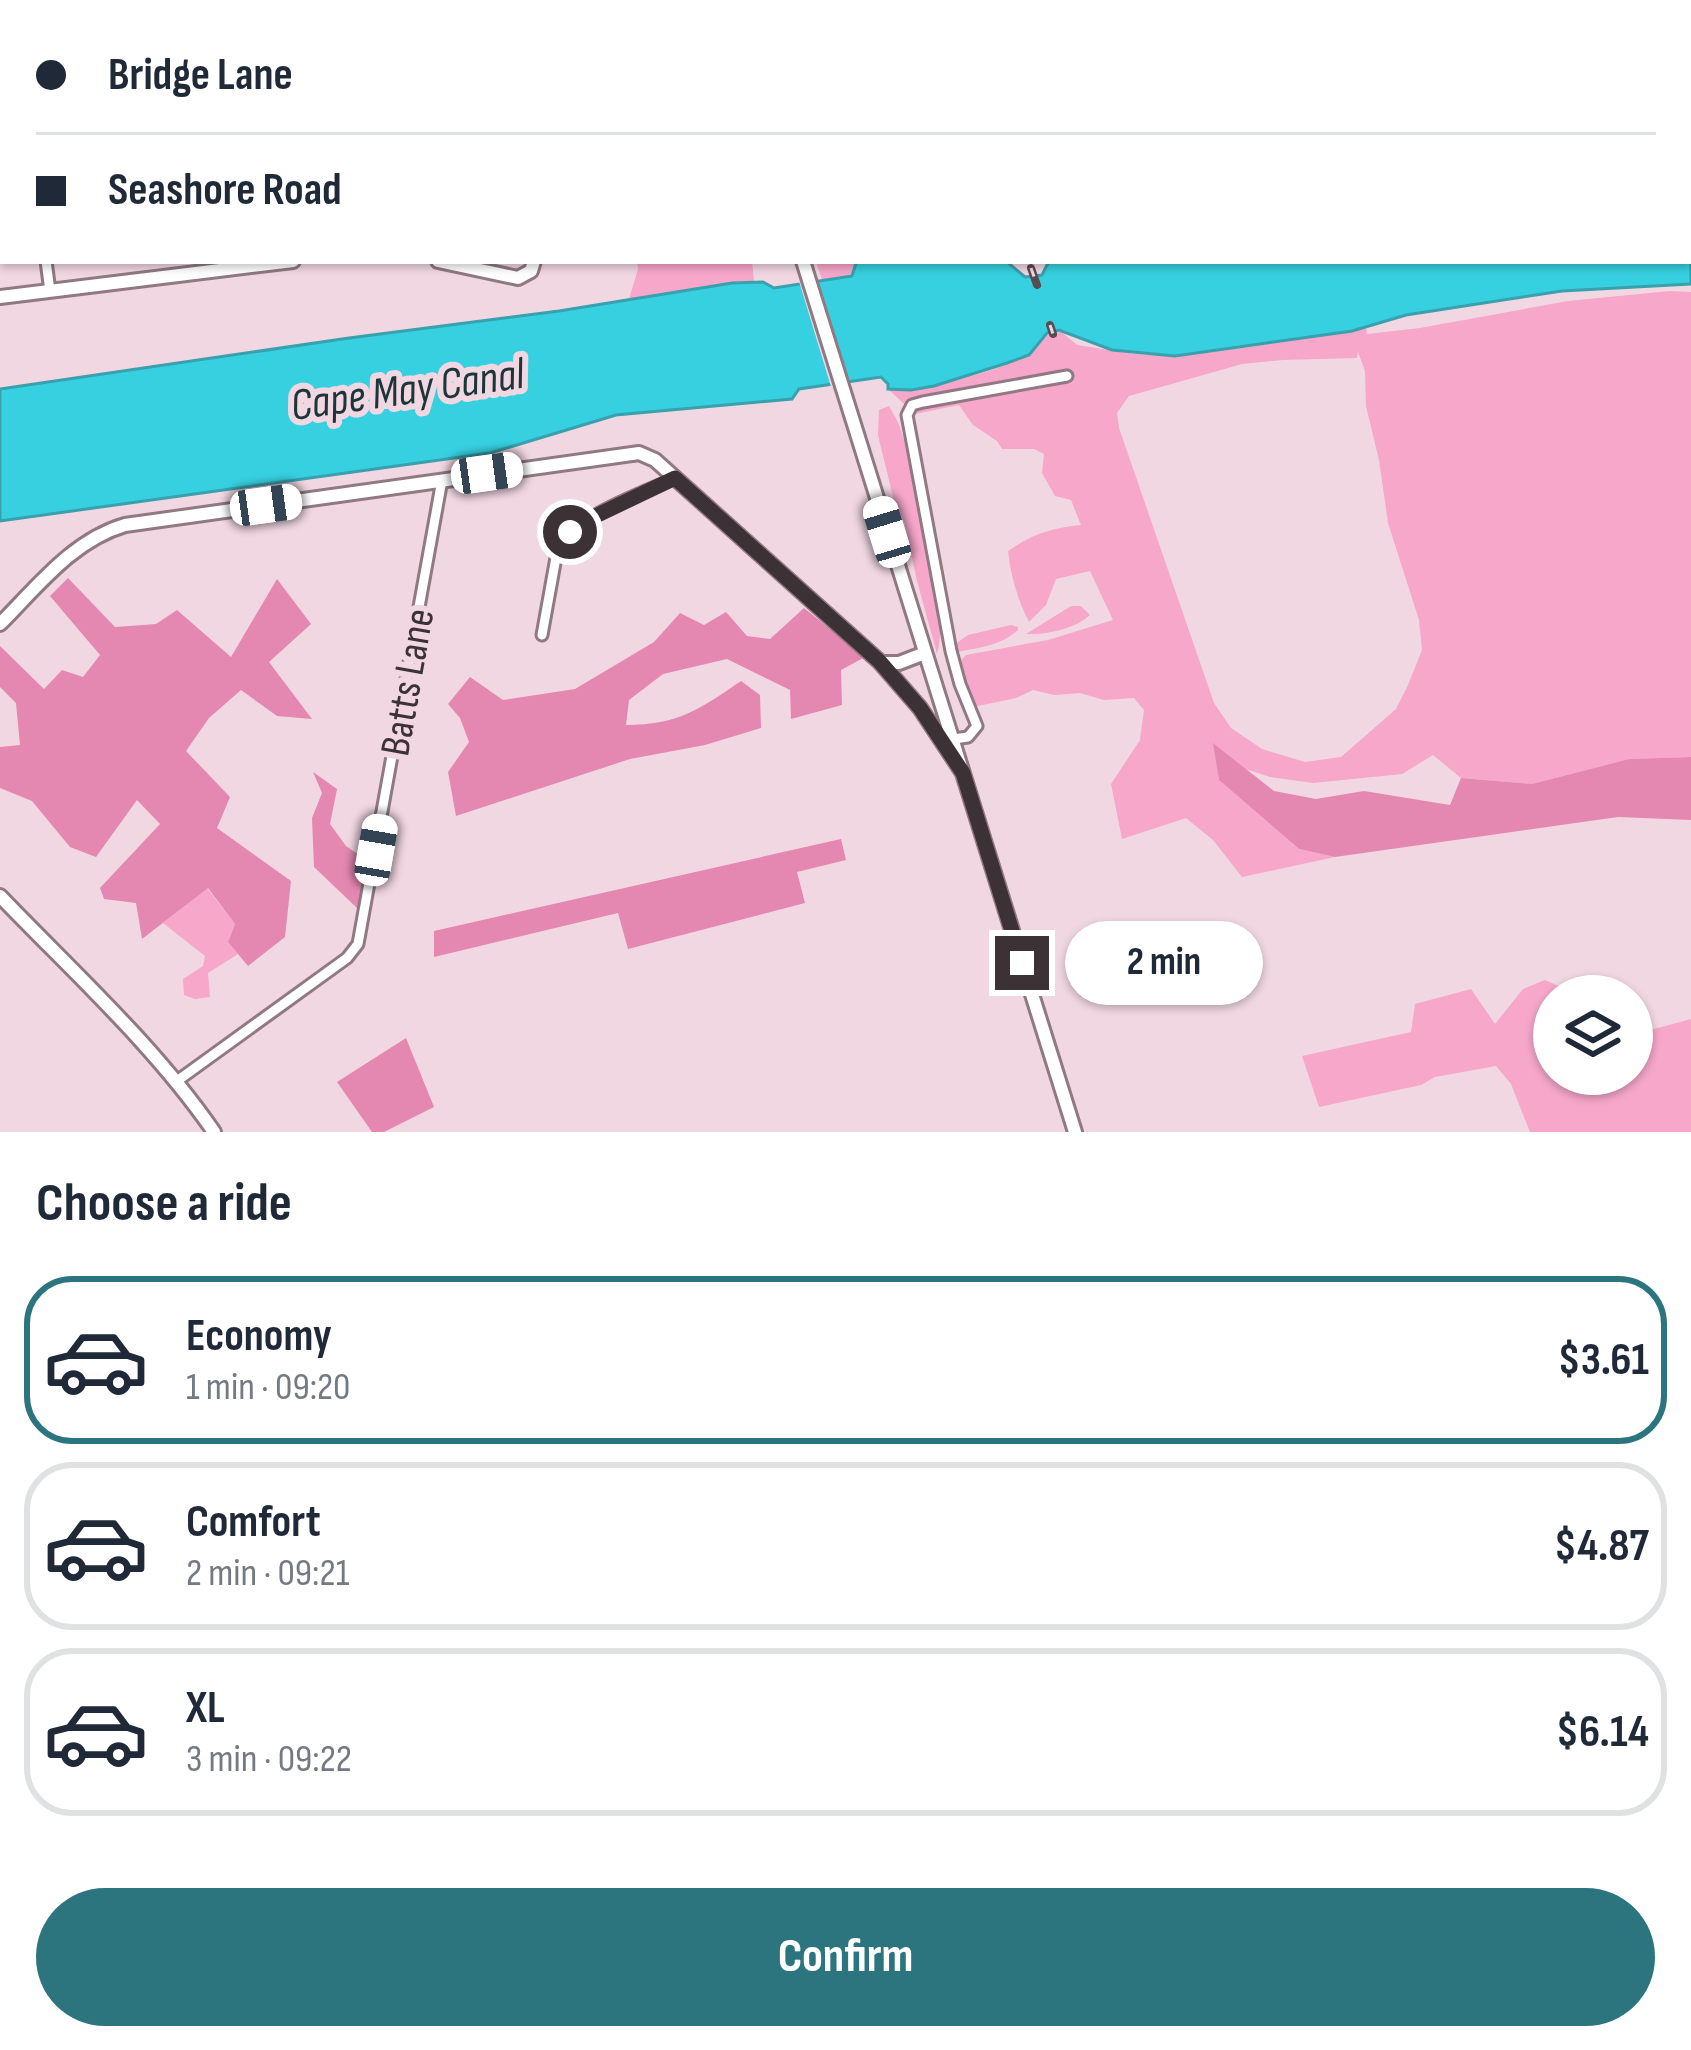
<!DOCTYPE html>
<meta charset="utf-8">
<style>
body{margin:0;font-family:"Sofia Sans Condensed",sans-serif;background:#f6f6f7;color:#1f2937;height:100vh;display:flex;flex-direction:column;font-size:45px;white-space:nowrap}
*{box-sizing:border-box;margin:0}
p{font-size:39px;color:#747a83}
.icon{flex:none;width:66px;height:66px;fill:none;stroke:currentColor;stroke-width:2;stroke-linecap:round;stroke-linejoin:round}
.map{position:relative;height:1132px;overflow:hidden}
.side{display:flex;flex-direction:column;background:#fff;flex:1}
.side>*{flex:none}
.top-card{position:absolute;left:0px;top:0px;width:1692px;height:264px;box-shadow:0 3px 9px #0004;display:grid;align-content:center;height:264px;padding:0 36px;background:#fff}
.controls{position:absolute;left:1533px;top:975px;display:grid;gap:24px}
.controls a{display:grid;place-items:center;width:120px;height:120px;border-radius:50%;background:#fff;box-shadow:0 3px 9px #0004;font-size:60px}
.end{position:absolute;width:54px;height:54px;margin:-27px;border:15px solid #3c3236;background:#fff;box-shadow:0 0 0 6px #fff}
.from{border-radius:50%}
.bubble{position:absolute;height:84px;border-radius:42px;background:#fff;box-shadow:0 3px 9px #0004;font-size:39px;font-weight:700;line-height:84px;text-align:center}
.car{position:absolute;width:36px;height:72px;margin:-36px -18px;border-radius:15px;box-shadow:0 0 9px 3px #0007;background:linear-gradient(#fff 24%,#345 0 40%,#fff 0 76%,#345 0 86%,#fff 0)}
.top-card b{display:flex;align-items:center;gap:42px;height:114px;font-size:45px}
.top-card b+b{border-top:3px solid #e0e1e3}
.top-card i{width:30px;height:30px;background:#1f2937}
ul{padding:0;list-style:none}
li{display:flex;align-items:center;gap:36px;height:168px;margin:0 24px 18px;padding:0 12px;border:6px solid #e0e1e3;border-radius:48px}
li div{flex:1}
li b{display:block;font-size:45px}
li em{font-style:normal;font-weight:700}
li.selected{border-color:#2d757e}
li>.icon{width:108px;height:108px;stroke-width:1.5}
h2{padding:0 36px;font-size:54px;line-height:144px}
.primary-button{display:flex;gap:24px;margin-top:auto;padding:24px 36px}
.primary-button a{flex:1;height:138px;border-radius:72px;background:#2d757e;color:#fff;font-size:48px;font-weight:700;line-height:138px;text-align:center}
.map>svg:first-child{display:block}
.green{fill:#f6a7ca;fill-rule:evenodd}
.forest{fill:#e488b2}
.water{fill:#36d0e0;stroke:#38a1ad;stroke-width:3}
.pier{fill:#f1d7e2}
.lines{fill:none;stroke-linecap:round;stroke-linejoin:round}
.stream{stroke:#38a1ad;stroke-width:3}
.street-casing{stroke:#907982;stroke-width:15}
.secondary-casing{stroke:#907982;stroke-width:18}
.street{stroke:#fff;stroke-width:9}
.secondary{stroke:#fff;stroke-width:12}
.rail-casing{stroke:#584c51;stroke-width:8}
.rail{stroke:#f1d7e2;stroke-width:3;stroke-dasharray:9;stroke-linecap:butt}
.route{stroke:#3c3236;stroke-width:15}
.labels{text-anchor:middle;stroke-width:12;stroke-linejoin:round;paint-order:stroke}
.street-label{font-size:42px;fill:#3c3236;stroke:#f1d7e2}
.water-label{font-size:45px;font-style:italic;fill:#1c3538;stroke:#f1d7e2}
</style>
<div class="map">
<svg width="1691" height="1132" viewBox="0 0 1691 1132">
<rect width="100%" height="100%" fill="#f1d7e2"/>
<path class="green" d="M 637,261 L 752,261 L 754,282 L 629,299 L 638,269 Z
M 816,261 L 858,261 L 853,276 L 822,280 Z
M 1670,291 L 1691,292 L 1691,757 L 1629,759 L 1532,784 L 1461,778 L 1433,755 L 1402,774 L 1313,783 L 1270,777 L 1246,769 L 1214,744 L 1219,780 L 1299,849 L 1335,857 L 1242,877 L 1213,840 L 1186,818 L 1122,839 L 1111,784 L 1140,740 L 1144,710 L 1134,698 L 1104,700 L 1080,693 L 1054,695 L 1033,690 L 1016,698 L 973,707 L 961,660 L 966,655 L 1048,640 L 1113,620 L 1090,571 L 1056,579 L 1046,605 L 1029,622 C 1017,598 1011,577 1008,551 C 1032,534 1052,528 1081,525 L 1071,500 L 1055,496 L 1042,473 L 1044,454 L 1034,449 L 1002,449 L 997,441 L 973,425 L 959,405 L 915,414 L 888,389 C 898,390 908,391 918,389 C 940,386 1014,366 1030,353 C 1042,344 1043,334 1059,330 L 1077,345 L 1134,354 L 1175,356 L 1366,328 L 1367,334 L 1420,328 L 1568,301 ZM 1358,352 L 1365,371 L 1366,406 L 1379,460 L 1388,523 L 1419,620 L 1422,650 L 1408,685 L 1396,709 L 1341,757 L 1305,762 L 1262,749 L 1231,728 L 1214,703 L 1119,428 L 1117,413 L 1129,396 L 1242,364 L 1283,360 L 1357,358 Z
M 889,406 C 893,414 899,422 901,431 C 913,467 917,506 924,543 C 930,578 947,620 937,654 L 916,577 L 905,524 L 894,501 L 887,472 L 878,435 L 879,410 Z
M 1071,606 L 1081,606 L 1090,615 C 1075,629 1046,635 1026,634 Z
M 1011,625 L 1018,627 L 1018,630 C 1002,645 978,648 957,652 L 954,645 L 968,635 Z
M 207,888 L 235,924 L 228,942 L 238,954 L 208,973 L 210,997 L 195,999 L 184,995 L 183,979 L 203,966 L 205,956 L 163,923 Z
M 1545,980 L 1581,996 L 1554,996 L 1554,1074 L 1632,1074 L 1632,1035 L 1691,1019 L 1691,1132 L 1530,1132 L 1511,1084 L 1496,1066 L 1435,1077 L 1421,1085 L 1319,1107 L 1302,1056 L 1411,1032 L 1415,1004 L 1471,989 L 1495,1024 L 1523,989 Z"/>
<path class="forest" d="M 68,578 L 115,627 L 156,624 L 177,610 L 231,657 L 277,579 L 311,624 L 269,662 L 312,719 L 277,716 L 241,690 L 209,718 L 186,751 L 230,797 L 217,828 L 291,881 L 285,937 L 248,966 L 228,942 L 235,924 L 208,888 L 142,939 L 136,903 L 104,899 L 100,888 L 160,824 L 137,800 L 96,857 L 70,847 L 32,801 L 0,788 L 0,747 L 20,745 L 16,703 L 0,687 L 0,646 L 44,689 L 62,670 L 83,677 L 100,655 L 50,596 Z
M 804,608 L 865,657 L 841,670 L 842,705 L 791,719 L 790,690 L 727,659 L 663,674 L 629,700 L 626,725 C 678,725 700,709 741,681 L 760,695 L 761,728 L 705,745 L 630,759 L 456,816 L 448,772 L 469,742 L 460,718 L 448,704 L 470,677 L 503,700 L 575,689 L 654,642 L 680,613 L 704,625 L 726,612 L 747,636 L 770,639 Z
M 1213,743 L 1274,791 L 1316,799 L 1364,791 L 1450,805 L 1461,778 L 1532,784 L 1629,759 L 1691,757 L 1691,820 L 1618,817 L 1335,857 L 1299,849 L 1219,780 Z
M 313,772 L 337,789 L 330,824 L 346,846 L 369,862 L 358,909 L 314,867 L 312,818 L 322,793 Z
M 841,839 L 846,860 L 797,872 L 805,903 L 628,949 L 618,913 L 434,957 L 434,931 Z
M 406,1038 L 434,1107 L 384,1132 L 372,1132 L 337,1082 Z"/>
<path class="water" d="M 1689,122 L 1691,284 L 1562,291 L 1406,315 L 1352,331 L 1175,356 L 1112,350 L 1059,330 L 1047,333 L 1029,355 L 1007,363 L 934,386 L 911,390 L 888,389 L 888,384 L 881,377 L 799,389 L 792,399 L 616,415 L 490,453 L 0,521 L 0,389 L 349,338 L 559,311 L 732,283 L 763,282 L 774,288 L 852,276 L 856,263 L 866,261 L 1006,261 L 1025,277 L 1042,275 L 1049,261 L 1689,261 Z"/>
<path class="pier" d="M 816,275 L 850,388 L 832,390 L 798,278 Z"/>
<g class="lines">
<path class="stream" d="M 1689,48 L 1691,42"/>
<g class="street-casing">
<path id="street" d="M 1244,0 L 1244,3
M 1452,0 L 1455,3
M 1526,3 L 1549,0
M 46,261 L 50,291
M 542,635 L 557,552 C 573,516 640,495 675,478
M 953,739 L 968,737 L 977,726 L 960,684 L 951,651 L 907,415 L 912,405 L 923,402 L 1067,376
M 177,1081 L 347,958 L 358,944 L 442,480"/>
</g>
<g class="secondary-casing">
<path id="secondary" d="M 513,0 L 513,3
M 658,0 L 661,3
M 438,261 L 518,278 L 531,271 L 534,261
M 803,261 L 1075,1132
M 0,297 L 293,261
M 0,624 C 37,587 73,540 125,525 L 639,453 L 655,460 L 880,662 L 920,708 L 963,773
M 881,663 L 899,663 L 925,653
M 0,896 C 73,972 154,1045 214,1132"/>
</g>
<use href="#street" class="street"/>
<use href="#secondary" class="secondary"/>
<g class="rail-casing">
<path id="rail" d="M 1031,268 L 1037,285
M 1050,325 L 1053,334"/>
</g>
<use href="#rail" class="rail"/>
</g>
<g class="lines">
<path class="route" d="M 570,532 L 583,522 L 675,478 L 880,662 L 920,708 L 963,773 L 1022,963"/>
</g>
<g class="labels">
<g class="street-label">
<text transform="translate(406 682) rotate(-80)" y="15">Batts Lane</text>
</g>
<g class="water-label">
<text transform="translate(407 388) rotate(-8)" y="16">Cape May Canal</text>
</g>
</g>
</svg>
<div class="controls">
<a><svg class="icon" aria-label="layers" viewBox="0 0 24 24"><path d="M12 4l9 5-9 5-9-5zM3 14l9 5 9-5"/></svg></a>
</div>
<i class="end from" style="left:570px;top:532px"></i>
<i class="end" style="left:1022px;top:963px"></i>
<div class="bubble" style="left:1065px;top:921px;width:198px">2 min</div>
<i class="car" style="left:487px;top:473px;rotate:82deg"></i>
<i class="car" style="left:266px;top:505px;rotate:82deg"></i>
<i class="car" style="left:887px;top:532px;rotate:343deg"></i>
<i class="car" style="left:376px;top:850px;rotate:10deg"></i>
<div class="top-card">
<b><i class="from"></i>Bridge Lane</b>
<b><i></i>Seashore Road</b>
</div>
</div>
<section class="side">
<h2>Choose a ride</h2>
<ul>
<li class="selected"><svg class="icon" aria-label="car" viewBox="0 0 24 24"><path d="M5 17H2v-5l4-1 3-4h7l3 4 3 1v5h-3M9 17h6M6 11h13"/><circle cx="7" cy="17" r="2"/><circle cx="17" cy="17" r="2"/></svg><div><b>Economy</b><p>1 min · 09:20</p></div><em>$3.61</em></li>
<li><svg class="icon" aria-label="car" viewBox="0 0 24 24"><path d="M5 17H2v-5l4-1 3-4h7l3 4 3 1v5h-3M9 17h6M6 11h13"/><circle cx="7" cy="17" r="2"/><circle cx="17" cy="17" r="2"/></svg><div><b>Comfort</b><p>2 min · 09:21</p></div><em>$4.87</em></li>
<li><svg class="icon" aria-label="car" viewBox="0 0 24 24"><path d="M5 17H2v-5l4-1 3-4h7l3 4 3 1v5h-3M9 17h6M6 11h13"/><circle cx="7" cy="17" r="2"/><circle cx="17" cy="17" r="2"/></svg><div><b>XL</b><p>3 min · 09:22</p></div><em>$6.14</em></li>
</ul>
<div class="primary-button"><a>Confirm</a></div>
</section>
